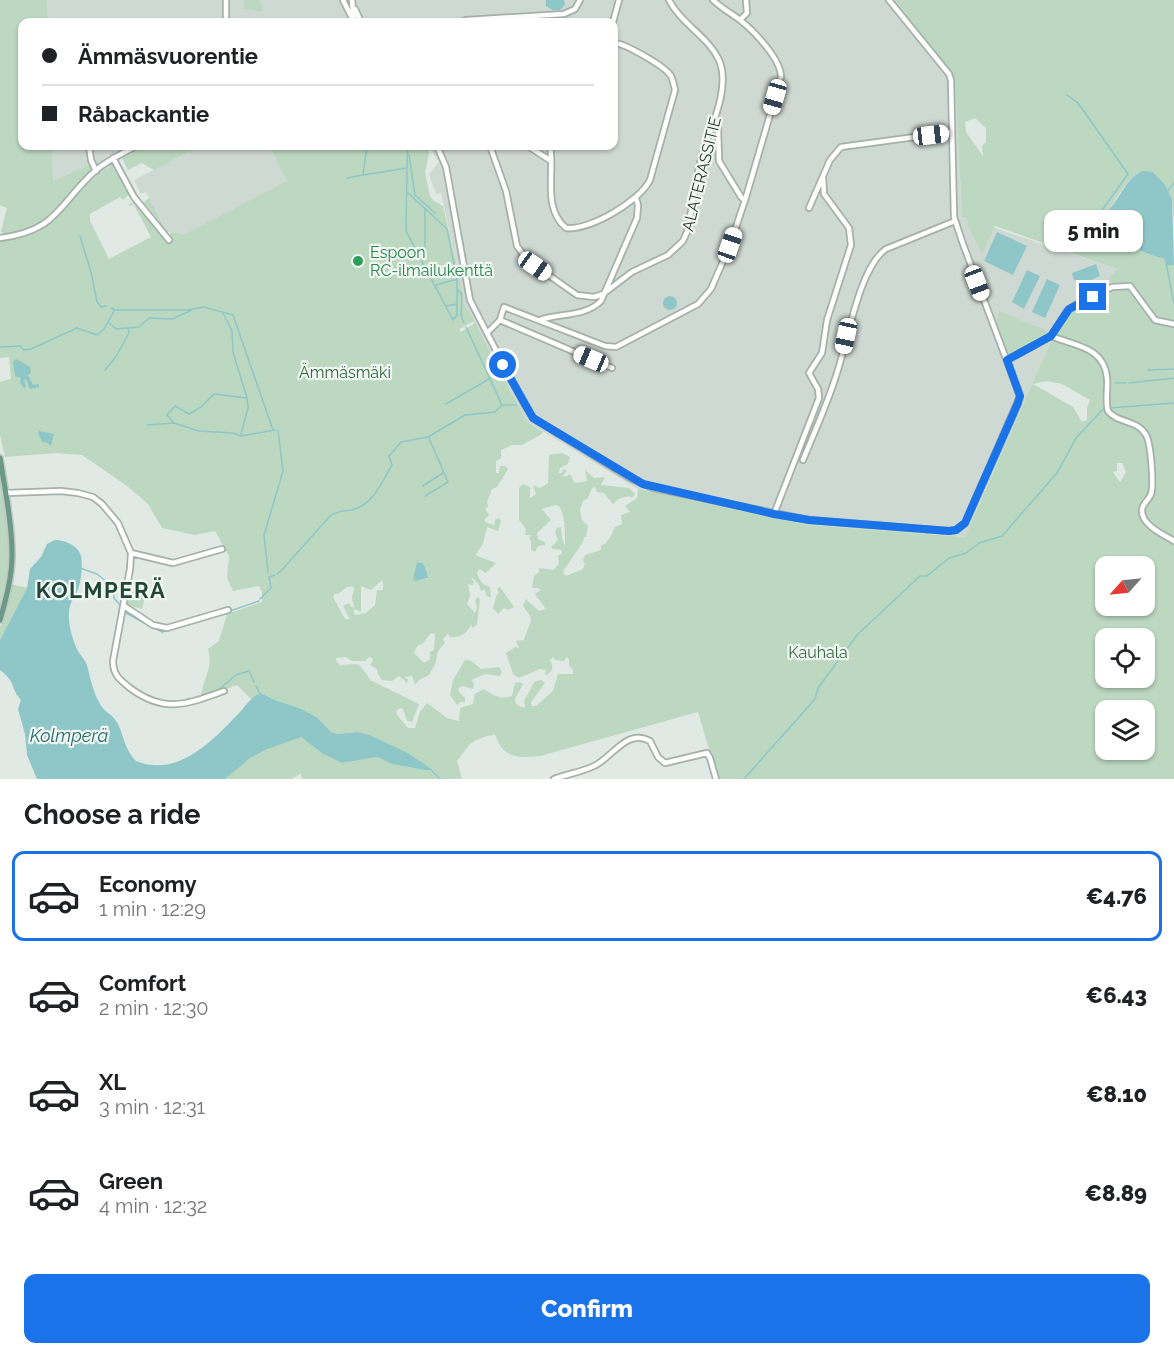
<!DOCTYPE html>
<meta charset="utf-8">
<style>
body{margin:0;font-family:Raleway,sans-serif;background:#f6f6f6;color:#202124;height:100vh;display:flex;flex-direction:column;font-size:22px;white-space:nowrap}
*{box-sizing:border-box;margin:0}
p{font-size:20px;color:#757577}
.icon{flex:none;width:33px;height:33px;fill:none;stroke:currentColor;stroke-width:2;stroke-linecap:round;stroke-linejoin:round}
.map{position:relative;height:779px;overflow:hidden}
.drawer{display:flex;flex-direction:column;background:#fff;flex:1}
.drawer>*{flex:none}
.top-card{position:absolute;left:18px;top:18px;width:600px;height:132px;border-radius:12px;box-shadow:0 2px 4px #0004;display:grid;align-content:center;height:132px;padding:0 24px;background:#fff}
.needle{width:39px;rotate:243deg}
.fabs{position:absolute;left:1095px;top:556px;display:grid;gap:12px}
.fabs a{display:grid;place-items:center;width:60px;height:60px;border-radius:12px;background:#fff;box-shadow:0 2px 4px #0004;font-size:30px}
.end{position:absolute;width:27px;height:27px;margin:-14px;border:8px solid #1a73e8;background:#fff;box-shadow:0 0 0 3px #fff}
.from{border-radius:50%}
.bubble{position:absolute;height:42px;border-radius:12px;background:#fff;box-shadow:0 2px 4px #0004;font-size:20px;font-weight:800;line-height:42px;text-align:center}
.car{position:absolute;width:18px;height:36px;margin:-18px -9px;border-radius:8px;box-shadow:0 0 4px 2px #0007;background:linear-gradient(#fff 24%,#345 0 40%,#fff 0 76%,#345 0 86%,#fff 0)}
.top-card b{display:flex;align-items:center;gap:21px;height:57px;font-size:22px}
.top-card b+b{border-top:2px solid #e0e0e0}
.top-card i{width:15px;height:15px;background:#202124}
ul{padding:0;list-style:none}
li{display:flex;align-items:center;gap:18px;height:90px;margin:0 12px 9px;padding:0 12px;border:3px solid transparent;border-radius:12px}
li div{flex:1}
li b{display:block;font-size:22px}
li em{font-style:normal;font-weight:800}
li.selected{border-color:#1a73e8}
li>.icon{width:54px;height:54px;stroke-width:1.5}
h2{padding:0 24px;font-size:27px;line-height:72px}
.button{display:flex;gap:12px;margin-top:auto;padding:12px 24px}
.button a{flex:1;height:69px;border-radius:12px;background:#1a73e8;color:#fff;font-size:24px;font-weight:800;line-height:69px;text-align:center}
.map>svg:first-child{display:block}
.built{fill:#cfd9d3}
.green{fill:#bcd8c0;fill-rule:evenodd}
.water{fill:#8fc7c8}
.lines{fill:none;stroke-linecap:round;stroke-linejoin:round}
.stream{stroke:#8fc7c8;stroke-width:1.5}
.minor-casing{stroke:#a4b0aa;stroke-width:8}
.major-casing{stroke:#c1c7c5;stroke-width:8}
.minor{stroke:#fff;stroke-width:4.5}
.major{stroke:#6b9987;stroke-width:5}
.route{stroke:#1a73e8;stroke-width:8}
.leisure-dot{fill:#2e9e5b;stroke:#f1f6f3;stroke-width:2}
.labels{text-anchor:middle;stroke-width:4.5;stroke-linejoin:round;paint-order:stroke}
.street-label{font-size:16px;fill:#23382f;stroke:#f1f6f3}
.leisure-label{font-size:16px;fill:#27864d;stroke:#f1f6f3;text-anchor:start}
.park-label{font-size:16px;fill:#336940;stroke:#f1f6f3}
.water-label{font-size:18px;font-style:italic;fill:#256a6b;stroke:#f1f6f3}
.district-label{font-size:22px;font-weight:bold;letter-spacing:1.5px;fill:#224739;stroke:#f1f6f3}
</style>
<div class="map">
<svg width="1174" height="779" viewBox="0 0 1174 779">
<rect width="100%" height="100%" fill="#e1e9e4"/>
<path class="built" d="M 47,0 L 895,0 L 955,80 L 962,217 L 1117,269 L 1116,286 L 1068,314 L 1050,343 L 965,537 L 808,525 L 638,489 L 526,421 L 463,302 L 463,293 L 441,193 L 436,194 L 429,174 L 439,162 L 428,146 L 614,146 L 614,22 L 48,22 Z
M 52,146 L 143,146 L 124,155 L 115,167 L 108,167 L 97,177 L 91,164 L 53,181 Z
M 200,146 L 269,146 L 288,181 L 183,235 L 165,229 L 146,192 L 141,194 L 134,180 Z"/>
<path class="green" d="M 0,0 L 47,0 L 48,22 L 22,22 L 22,146 L 52,146 L 53,181 L 91,164 L 92,171 L 48,219 L 29,231 L 4,235 L 1,231 L 7,208 L 0,205 Z
M 244,0 L 259,0 L 264,12 L 244,9 Z
M 895,0 L 1174,0 L 1174,222 L 1172,199 L 1164,183 L 1153,172 C 1129,171 1124,189 1111,206 C 1107,211 1102,214 1099,220 L 1106,233 L 1131,241 L 1141,251 L 1154,256 L 1166,259 L 1167,266 L 1174,265 L 1174,779 L 718,779 L 698,712 L 540,756 C 517,758 503,759 495,734 C 470,741 473,740 457,761 L 462,779 L 302,779 L 301,773 L 292,779 L 225,779 C 242,761 276,741 301,737 L 323,754 L 342,763 L 377,757 L 392,764 L 424,770 L 432,770 L 408,753 L 370,735 L 358,732 L 337,734 L 331,732 L 318,718 L 302,709 L 275,700 L 262,693 L 251,699 L 237,685 L 201,698 C 202,679 214,669 208,649 L 219,641 L 227,614 L 262,602 L 262,592 L 259,586 L 233,591 L 227,578 L 229,556 L 215,531 L 195,535 L 162,528 L 148,504 L 127,486 L 82,455 L 56,453 L 5,457 L 0,435 L 0,382 L 11,379 L 9,357 L 0,358 L 0,241 L 25,237 L 47,226 L 82,188 L 103,170 L 112,166 L 115,167 L 129,194 L 123,200 L 120,197 L 90,214 L 90,221 L 109,259 L 151,237 L 133,203 L 132,204 L 133,206 L 127,205 L 133,202 L 167,241 L 171,232 L 165,231 L 158,224 L 160,222 L 146,205 L 144,206 L 142,204 L 149,198 L 165,229 L 183,235 L 287,181 L 269,146 L 428,146 L 429,153 L 425,173 L 430,196 L 433,200 L 443,206 L 463,293 L 463,302 L 474,321 L 459,329 L 461,332 L 475,323 L 526,421 L 543,432 L 542,434 L 522,445 L 512,445 L 501,450 L 501,458 L 496,461 L 496,473 L 499,473 L 500,466 L 505,466 L 508,469 L 497,487 L 492,489 L 487,502 L 488,507 L 485,509 L 489,515 L 484,520 L 488,524 L 490,523 L 494,526 L 495,520 L 499,518 L 501,521 L 498,531 L 487,527 L 483,544 L 475,555 L 496,563 L 486,573 L 479,569 L 477,572 C 478,580 483,585 490,587 L 491,598 L 486,595 L 485,589 L 481,591 L 479,585 L 473,578 L 471,578 L 474,582 L 473,585 L 468,584 L 470,596 L 467,604 L 475,613 L 477,608 L 475,600 L 478,597 L 480,599 L 477,625 L 472,628 L 471,624 C 467,634 460,638 450,637 L 448,634 L 443,639 L 445,643 L 438,651 L 435,665 L 429,675 L 419,680 L 415,685 L 412,676 L 404,677 L 408,680 L 407,683 L 399,676 L 392,681 L 382,680 L 378,674 L 377,669 L 370,665 L 373,660 L 372,658 L 369,657 L 365,661 L 352,661 L 346,657 L 336,658 L 336,661 L 340,665 L 358,664 L 366,673 L 370,680 L 419,704 L 412,722 L 407,721 L 403,709 L 400,708 L 396,711 L 397,715 L 408,728 L 415,728 L 420,712 L 427,703 L 447,718 L 459,721 L 460,708 L 473,704 L 475,694 L 484,689 C 493,695 500,700 512,696 L 515,683 L 520,682 L 523,684 L 515,699 L 516,704 L 521,707 L 525,707 L 524,700 L 528,694 L 534,682 L 541,680 L 545,683 L 531,702 L 532,706 L 536,706 L 553,691 L 558,674 L 573,674 L 573,669 L 569,666 L 569,659 L 566,657 L 564,661 L 555,660 L 553,657 L 550,660 C 554,667 553,670 547,675 L 545,674 L 546,670 L 540,669 L 519,678 L 513,674 L 506,653 L 515,647 L 519,648 L 516,641 L 524,640 C 525,635 532,621 531,619 C 531,616 524,609 523,605 L 526,599 L 539,611 L 546,609 L 535,594 L 541,590 L 538,588 L 532,588 L 534,576 L 539,572 L 539,568 L 553,570 L 559,564 L 558,556 L 562,553 L 561,550 L 553,549 L 551,547 L 558,540 L 555,532 L 557,528 L 561,527 L 562,538 L 565,546 C 565,538 566,506 556,505 C 554,505 545,508 542,509 L 551,520 L 537,533 L 538,539 L 545,542 L 545,545 L 538,546 L 535,552 L 531,550 L 531,541 L 529,539 L 531,535 L 525,535 L 526,529 L 519,520 L 519,488 L 523,484 L 530,487 L 530,498 L 536,494 L 533,485 L 540,488 L 548,483 L 549,455 L 562,453 L 570,457 L 568,464 L 560,468 L 559,473 L 562,473 L 563,469 L 567,471 L 563,476 L 565,477 L 570,474 L 575,483 L 587,481 L 585,470 L 594,478 L 605,477 L 601,485 L 629,488 L 635,494 L 632,498 L 629,496 L 618,499 L 613,504 L 604,493 L 597,492 L 595,487 L 592,488 L 588,498 L 583,501 L 580,510 L 582,520 L 588,526 L 586,537 L 584,537 L 583,542 L 564,570 L 563,573 L 566,576 L 583,569 L 585,564 L 583,560 L 585,555 L 601,550 L 601,545 L 605,544 L 611,536 L 615,527 L 622,524 L 621,515 L 630,512 L 625,506 L 637,498 L 638,489 L 808,525 L 965,537 L 1050,343 L 1074,308 L 1116,286 L 1108,279 L 1117,269 L 995,226 L 983,252 L 981,252 L 968,226 L 968,219 L 962,217 L 955,80 ZM 975,118 L 986,128 L 986,142 L 982,146 L 983,156 L 966,132 L 965,122 ZM 1082,342 C 1101,354 1111,369 1109,391 C 1108,398 1107,404 1109,411 C 1117,421 1133,419 1142,428 C 1155,441 1151,458 1151,473 C 1151,481 1154,490 1151,497 C 1149,502 1146,505 1143,509 L 1146,518 L 1144,519 C 1136,507 1148,505 1150,494 C 1152,488 1150,481 1149,475 C 1149,460 1152,446 1143,433 C 1134,419 1116,423 1107,412 C 1099,378 1118,369 1077,345 ZM 1047,381 L 1062,384 L 1090,400 L 1087,408 L 1087,420 L 1082,422 L 1073,407 L 1033,384 ZM 1117,463 L 1122,463 L 1126,472 L 1120,482 L 1113,472 L 1117,471 ZM 417,562 L 423,563 L 427,571 L 428,579 L 415,580 L 413,578 ZM 1106,567 L 1144,567 L 1144,606 L 1106,606 ZM 381,581 L 383,582 L 383,590 L 377,590 L 375,605 L 366,613 L 355,615 L 353,611 L 355,609 L 361,612 L 361,586 L 371,590 ZM 352,586 L 354,588 L 352,598 L 354,607 L 351,607 L 350,603 L 343,606 L 350,619 L 345,619 L 333,597 L 334,594 L 338,594 L 347,587 ZM 431,633 L 435,634 L 434,650 L 430,652 L 430,659 L 426,662 L 423,662 L 414,653 L 417,646 L 423,643 ZM 1106,639 L 1144,639 L 1144,678 L 1106,678 ZM 1106,711 L 1144,711 L 1144,750 L 1106,750 Z
M 143,146 L 200,146 L 154,170 L 142,163 L 128,170 L 122,158 L 124,155 Z
M 999,311 L 1048,331 L 1046,337 L 1009,358 L 996,326 Z
M 0,476 C 10,524 13,564 0,612 Z
M 11,584 L 27,588 L 0,640 L 0,628 Z
M 500,587 L 514,607 L 508,610 L 504,608 L 498,614 L 493,608 L 496,596 L 499,593 L 497,589 Z
M 128,590 L 146,594 L 142,609 L 128,605 L 128,602 L 126,601 Z
M 465,660 L 470,660 L 481,669 L 499,667 L 502,672 L 500,676 L 485,674 L 471,680 L 474,683 L 473,689 L 463,686 L 458,688 L 459,692 L 465,698 L 465,702 L 460,702 L 457,705 L 450,695 L 453,680 Z"/>
<path class="water" d="M 546,0 L 564,0 L 565,5 L 560,10 L 552,10 L 546,6 Z
M 1143,171 L 1153,172 L 1164,183 L 1172,199 L 1174,265 L 1167,266 L 1166,259 L 1154,256 L 1141,251 L 1131,241 L 1106,233 L 1099,219 C 1102,214 1105,213 1109,209 C 1122,196 1125,179 1143,171 Z
M 997,232 L 1027,246 L 1013,275 L 984,261 Z
M 1096,264 L 1100,276 L 1082,284 L 1074,280 L 1072,273 Z
M 1027,270 L 1040,276 L 1024,309 L 1012,302 Z
M 1047,279 L 1060,285 L 1045,318 L 1032,312 Z
M663 303a7 7 0 1 1 14 0a7 7 0 1 1-14 0Z
M 16,359 L 30,367 L 31,373 L 28,375 L 33,385 L 39,384 L 39,387 L 30,389 L 26,379 L 24,380 L 26,386 L 24,388 L 20,383 L 21,378 L 15,376 L 13,362 Z
M 39,431 L 54,434 L 51,446 L 48,443 L 42,442 L 38,433 Z
M 55,540 C 64,540 78,545 81,556 C 83,566 81,583 77,592 C 73,600 69,604 69,613 C 68,625 73,642 79,653 C 82,657 85,660 87,665 C 90,677 93,692 100,704 C 104,712 114,715 118,724 C 124,737 125,750 136,761 C 179,778 213,740 240,712 C 247,704 251,697 261,693 L 275,700 L 302,709 L 318,718 L 331,732 L 337,734 L 358,732 L 370,735 L 408,753 L 433,770 L 424,770 L 392,764 L 377,757 L 342,763 L 323,754 L 301,737 L 265,750 L 249,759 L 225,779 L 37,779 L 27,755 L 25,734 L 18,709 L 21,700 C 10,688 17,683 0,670 L 0,640 L 27,588 L 30,569 L 41,557 L 47,544 Z
M 417,562 L 423,563 L 427,572 L 428,578 L 415,581 L 413,578 Z"/>
<g class="lines">
<path class="stream" d="M 1067,95 L 1078,103 L 1128,174 L 1100,213
M 367,146 L 363,175 L 407,168 L 408,146
M 409,155 L 415,195 L 435,213
M 347,178 L 363,175
M 407,192 L 447,229 L 457,279 L 457,315 L 453,320 L 406,231 L 407,168
M 1167,192 L 1174,183
M 425,209 L 425,249
M 80,236 L 91,272 L 97,302 L 101,307 L 106,306
M 1165,257 L 1174,304
M 436,285 L 457,279
M 458,290 L 462,295 L 461,316 L 464,323
M 447,306 L 457,304
M 111,308 L 115,310 L 187,310 L 204,307 L 233,315 L 273,430
M 223,313 L 232,331 L 233,352 L 247,398 L 248,408 L 241,434
M 109,323 L 116,329 L 139,327 L 149,318 L 172,319 L 192,310
M 466,327 L 502,405 L 516,405
M 0,347 L 20,346 L 24,350 L 31,349 L 77,328 L 97,335 L 104,329 L 114,311
M 105,370 L 115,358 L 129,333 L 128,329
M 1148,370 L 1174,369
M 1115,383 L 1126,383
M 1129,383 L 1174,378
M 446,404 L 489,379
M 1110,408 L 1174,403
M 174,423 L 167,415 L 175,406 L 189,414 L 201,407 L 214,394 L 246,398
M 147,425 L 174,423 L 199,431 L 233,433 L 241,436 L 275,430
M 423,486 L 443,473
M 425,496 L 448,482 L 429,438
M 80,568 L 97,574 L 113,587 L 114,598 L 120,605
M 268,572 L 264,535 L 283,471 L 278,430
M 277,574 L 281,571 L 330,516 C 338,510 344,512 352,510 C 373,505 382,482 392,465 L 389,456 L 401,442 L 428,437 L 465,415 L 495,412 L 502,405
M 260,599 L 271,588 L 269,577 L 275,575
M 125,609 L 126,613 L 150,626
M 230,611 L 259,601
M 155,628 L 162,632 L 186,625
M 256,686 L 260,694
M 216,692 L 236,675 L 249,671 L 254,682
M 432,771 L 440,779
M 744,779 L 815,699 L 818,688 L 858,634 L 920,576 L 927,576 L 949,558 L 966,553 L 979,543 L 1002,536 L 1057,473 L 1076,438 L 1105,407"/>
<g class="minor-casing">
<path id="minor" d="M 226,0 L 226,22
M 343,0 L 354,22
M 352,0 L 354,21
M 713,0 C 721,8 731,13 740,20 C 754,31 781,59 781,77 L 746,197 L 730,245 L 711,289 L 698,304 L 616,347 L 605,346 L 504,307 L 500,320 L 487,333 L 523,402 L 533,418 L 630,478 L 653,488 L 809,520 L 949,531 L 956,530 L 965,523 L 1020,396 L 963,244 L 954,217 L 951,80 L 949,74 L 889,0
M 355,9 L 361,22
M 740,20 L 747,13 L 746,0
M 461,22 L 466,20 L 564,14 L 575,9 L 580,0
M 613,22 L 619,0
M 715,119 L 718,128 L 719,161 L 741,197 L 745,201
M 89,146 L 91,160 L 96,171
M 437,146 L 446,167 L 470,300 L 487,333
M 490,146 L 506,191 L 517,246 L 527,260 L 577,295 L 594,297 L 603,294 L 632,272 L 668,255 L 683,241 L 687,232 C 692,209 695,186 700,163 C 707,134 732,90 719,60 C 708,36 681,24 669,0
M 528,146 L 551,161
M 550,146 C 555,173 542,208 566,228 C 589,231 640,201 650,180 L 675,90 C 674,86 673,80 671,76 C 665,66 624,43 614,43
M 113,158 L 134,197 L 169,240
M 809,208 L 830,160 L 841,147 L 952,132
M 0,238 C 58,231 58,204 96,170 C 108,160 123,153 136,146
M 500,320 L 612,368
M 540,320 C 560,313 585,317 601,301 L 637,218 L 638,205 L 636,198
M 1051,336 C 1074,346 1104,346 1107,378 C 1108,389 1105,401 1108,411 C 1118,424 1137,419 1146,435 C 1151,444 1154,485 1151,494 C 1149,500 1142,504 1142,510 C 1141,525 1164,535 1174,541
M 1007,360 L 1051,336 L 1067,311 L 1075,305 L 1112,287 L 1130,286 L 1155,320 L 1174,324
M 803,460 C 814,433 826,407 835,379 C 847,347 858,268 886,249 L 955,221
M 6,493 L 61,491 L 78,493 L 93,497 L 102,504 L 118,523 L 131,553 L 130,569 L 113,661 C 113,675 120,680 130,688 C 165,714 187,704 224,691
M 774,514 L 819,398 L 818,389 L 809,373 L 822,353 L 827,320 L 851,245 L 849,228 L 824,194 L 823,177
M 131,553 L 173,563 L 222,549
M 124,606 L 153,625 L 167,628 L 228,610
M 554,779 C 567,774 582,772 594,766 C 613,757 627,728 650,741 L 658,757 L 665,763 L 707,753 L 710,758 L 716,779"/>
</g>
<g class="major-casing">
<path id="major" d="M 0,458 C 5,490 12,523 12,555 C 12,577 6,599 0,620"/>
</g>
<use href="#minor" class="minor"/>
<use href="#major" class="major"/>
</g>
<g class="lines">
<path class="route" d="M 503,365 L 533,418 L 643,484 L 774,514 L 809,520 L 949,531 L 956,530 L 965,523 L 1018,403 L 1020,396 L 1007,360 L 1051,336 L 1069,309 L 1093,297"/>
</g>
<circle class="leisure-dot" cx="358" cy="261" r="6"/>
<g class="labels">
<g class="street-label">
<text transform="translate(701 174) rotate(-76)" y="6">ALATERASSITIE</text>
</g>
<g class="leisure-label">
<text x="370" y="258">Espoon<tspan x="370" dy="18">RC-ilmailukenttä</tspan></text>
</g>
<g class="park-label">
<text x="345" y="378">Ämmäsmäki</text>
<text x="818" y="658">Kauhala</text>
</g>
<g class="water-label">
<text x="69" y="742">Kolmperä</text>
</g>
<g class="district-label">
<text x="101" y="598">KOLMPERÄ</text>
</g>
</g>
</svg>
<div class="fabs">
<a><svg class="needle" viewBox="-14 -14 28 28"><path d="M0-13l5 13h-10z" fill="#e53935"/><path d="M0 13l5-13h-10z" fill="#757577"/></svg></a>
<a><svg class="icon" aria-label="locate" viewBox="0 0 24 24"><circle cx="12" cy="12" r="6"/><path d="M12 2v4M12 18v4M2 12h4M18 12h4"/></svg></a>
<a><svg class="icon" aria-label="layers" viewBox="0 0 24 24"><path d="M12 4l9 5-9 5-9-5zM3 14l9 5 9-5"/></svg></a>
</div>
<i class="end from" style="left:503px;top:365px"></i>
<i class="end" style="left:1093px;top:297px"></i>
<div class="bubble" style="left:1044px;top:210px;width:99px">5 min</div>
<i class="car" style="left:775px;top:97px;rotate:196deg"></i>
<i class="car" style="left:931px;top:135px;rotate:83deg"></i>
<i class="car" style="left:730px;top:245px;rotate:19deg"></i>
<i class="car" style="left:535px;top:266px;rotate:125deg"></i>
<i class="car" style="left:977px;top:283px;rotate:159deg"></i>
<i class="car" style="left:846px;top:336px;rotate:192deg"></i>
<i class="car" style="left:591px;top:359px;rotate:293deg"></i>
<div class="top-card">
<b><i class="from"></i>Ämmäsvuorentie</b>
<b><i></i>Råbackantie</b>
</div>
</div>
<section class="drawer">
<h2>Choose a ride</h2>
<ul>
<li class="selected"><svg class="icon" aria-label="car" viewBox="0 0 24 24"><path d="M5 17H2v-5l4-1 3-4h7l3 4 3 1v5h-3M9 17h6M6 11h13"/><circle cx="7" cy="17" r="2"/><circle cx="17" cy="17" r="2"/></svg><div><b>Economy</b><p>1 min · 12:29</p></div><em>€4.76</em></li>
<li><svg class="icon" aria-label="car" viewBox="0 0 24 24"><path d="M5 17H2v-5l4-1 3-4h7l3 4 3 1v5h-3M9 17h6M6 11h13"/><circle cx="7" cy="17" r="2"/><circle cx="17" cy="17" r="2"/></svg><div><b>Comfort</b><p>2 min · 12:30</p></div><em>€6.43</em></li>
<li><svg class="icon" aria-label="car" viewBox="0 0 24 24"><path d="M5 17H2v-5l4-1 3-4h7l3 4 3 1v5h-3M9 17h6M6 11h13"/><circle cx="7" cy="17" r="2"/><circle cx="17" cy="17" r="2"/></svg><div><b>XL</b><p>3 min · 12:31</p></div><em>€8.10</em></li>
<li><svg class="icon" aria-label="car" viewBox="0 0 24 24"><path d="M5 17H2v-5l4-1 3-4h7l3 4 3 1v5h-3M9 17h6M6 11h13"/><circle cx="7" cy="17" r="2"/><circle cx="17" cy="17" r="2"/></svg><div><b>Green</b><p>4 min · 12:32</p></div><em>€8.89</em></li>
</ul>
<div class="button"><a>Confirm</a></div>
</section>
